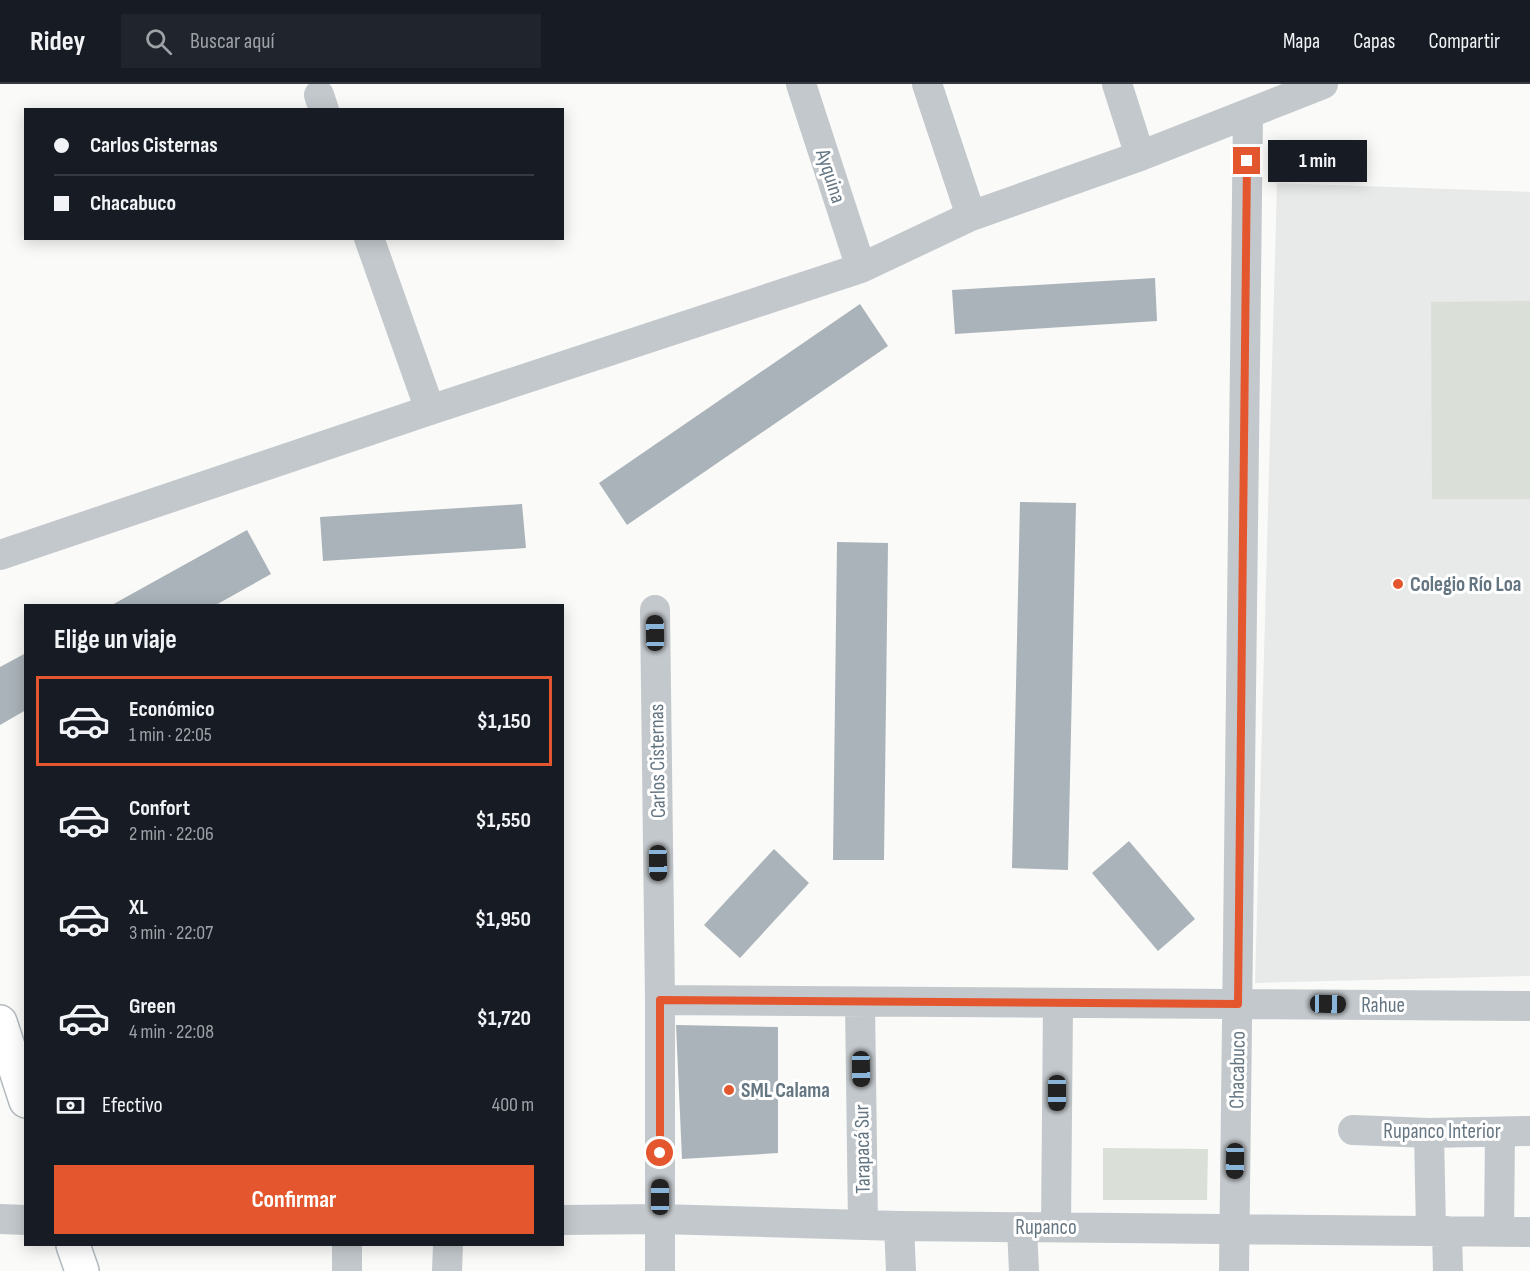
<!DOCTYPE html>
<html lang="es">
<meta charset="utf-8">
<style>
body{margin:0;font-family:"Sofia Sans Condensed",sans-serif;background:#20242c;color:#f1f3f6;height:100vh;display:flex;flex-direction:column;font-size:22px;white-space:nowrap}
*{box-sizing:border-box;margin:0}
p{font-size:20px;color:#9ea1a6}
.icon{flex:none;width:33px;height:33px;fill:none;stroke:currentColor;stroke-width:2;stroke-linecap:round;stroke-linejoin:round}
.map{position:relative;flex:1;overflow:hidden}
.sheet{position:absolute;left:24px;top:520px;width:540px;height:642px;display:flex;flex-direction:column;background:#171b24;border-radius:0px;box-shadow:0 3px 15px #0003}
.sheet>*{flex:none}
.banner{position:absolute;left:24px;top:24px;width:540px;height:132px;border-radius:0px;box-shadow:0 3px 15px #0003;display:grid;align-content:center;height:132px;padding:0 30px;background:#171b24}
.end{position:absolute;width:27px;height:27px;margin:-14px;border:8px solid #e4572e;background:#fff;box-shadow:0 0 0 3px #fff}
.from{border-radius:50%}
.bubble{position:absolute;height:42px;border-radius:0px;background:#171b24;box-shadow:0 3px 15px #0003;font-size:20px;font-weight:700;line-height:42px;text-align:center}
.car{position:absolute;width:18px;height:36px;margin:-18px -9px;border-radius:8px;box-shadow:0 0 4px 2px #0007;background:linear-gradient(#222 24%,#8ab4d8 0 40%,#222 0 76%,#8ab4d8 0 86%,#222 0)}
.banner b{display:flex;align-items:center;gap:21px;height:57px;font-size:22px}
.banner b+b{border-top:2px solid #363941}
.banner i{width:15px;height:15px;background:#f1f3f6}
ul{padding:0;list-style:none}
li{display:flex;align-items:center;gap:18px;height:90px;margin:0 12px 9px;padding:0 18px;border:3px solid transparent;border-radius:0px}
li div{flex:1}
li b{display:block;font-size:22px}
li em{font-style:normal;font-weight:700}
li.selected{border-color:#e4572e}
li>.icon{width:54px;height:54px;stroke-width:1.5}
h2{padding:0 30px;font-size:27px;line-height:72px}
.pay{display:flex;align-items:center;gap:15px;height:66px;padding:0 30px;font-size:22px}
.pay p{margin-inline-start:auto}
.action{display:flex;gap:12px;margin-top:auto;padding:12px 30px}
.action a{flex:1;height:69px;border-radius:0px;background:#e4572e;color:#fff;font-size:24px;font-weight:700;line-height:69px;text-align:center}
header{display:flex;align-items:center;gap:36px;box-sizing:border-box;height:84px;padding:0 30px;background:#171b24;border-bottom:2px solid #363941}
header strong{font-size:28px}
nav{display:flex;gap:33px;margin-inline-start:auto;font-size:21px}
.search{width:420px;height:54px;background:#20242c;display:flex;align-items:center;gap:15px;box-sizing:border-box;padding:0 21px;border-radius:0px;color:#9ea1a6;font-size:22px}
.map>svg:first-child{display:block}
.built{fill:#e8e9e9}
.green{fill:#dadfd7}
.building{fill:#aab3b9}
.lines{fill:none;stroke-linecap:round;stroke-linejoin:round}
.secondary-casing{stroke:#b3babf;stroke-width:36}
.street{stroke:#c3c8cc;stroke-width:30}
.secondary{stroke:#fff;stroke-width:33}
.route{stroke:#e4572e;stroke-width:8}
.poi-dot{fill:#e4572e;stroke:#fff;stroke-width:2}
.labels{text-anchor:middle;stroke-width:6;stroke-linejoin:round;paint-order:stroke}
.street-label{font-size:21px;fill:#657683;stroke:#fff}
.poi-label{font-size:21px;font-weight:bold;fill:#657683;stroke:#fff;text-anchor:start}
</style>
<header>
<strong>Ridey</strong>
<div class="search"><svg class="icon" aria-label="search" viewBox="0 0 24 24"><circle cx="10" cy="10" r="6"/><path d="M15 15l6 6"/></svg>Buscar aquí</div>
<nav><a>Mapa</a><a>Capas</a><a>Compartir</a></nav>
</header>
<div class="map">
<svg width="1530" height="1187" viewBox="0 0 1530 1187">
<rect width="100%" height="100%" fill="#fafaf8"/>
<path class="built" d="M 1277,99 L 1530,108 L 1530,892 L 1255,899 Z"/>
<path class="green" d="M 1530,217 L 1530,415 L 1432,415 L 1431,218 Z
M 1103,1064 L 1208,1065 L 1207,1116 L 1103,1116 Z"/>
<path class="building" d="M 1155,194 L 1157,237 L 955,250 L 952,206 Z
M 860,220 L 888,262 L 627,441 L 599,399 Z
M 1020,418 L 1076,419 L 1068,786 L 1012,784 Z
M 522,420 L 526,464 L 323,477 L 320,433 Z
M 247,446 L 271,490 L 214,522 L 110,522 Z
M 837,458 L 888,459 L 884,776 L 833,776 Z
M 26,569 L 26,626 L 0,641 L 0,583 Z
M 1129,757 L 1195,835 L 1158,867 L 1092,789 Z
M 774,765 L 809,799 L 740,874 L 704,841 Z
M 676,941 L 778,943 L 778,1069 L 682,1075 Z"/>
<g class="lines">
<g class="secondary-casing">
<path id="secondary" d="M 0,938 L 26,1017
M 73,1161 L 82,1187"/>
</g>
<path class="street" d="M 801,0 L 861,184
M 927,0 L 971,132
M 1117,0 L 1140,72
M 319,11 L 324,26
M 369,154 L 430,326
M 0,471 L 430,326 L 861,184 L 971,132 L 1140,72 L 1323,0
M 655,526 L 660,916 L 660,1187
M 660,916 L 1530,922
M 860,919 L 863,1140
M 1353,1046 L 1429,1049 L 1530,1047
M 1429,1049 L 1431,1146
M 0,1135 L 26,1136
M 562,1136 L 660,1135 L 899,1142 L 1530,1148
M 899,1142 L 901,1187
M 1056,1143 L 1058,920
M 1022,1144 L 1024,1187
M 1447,1147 L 1448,1187
M 1499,1147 L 1500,1048
M 347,1161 L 347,1187
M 447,1187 L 448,1161
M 1234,1187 L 1248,30"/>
<use href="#secondary" class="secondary"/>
</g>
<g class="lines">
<path class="route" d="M 660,1069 L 660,916 L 1238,920 L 1247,77"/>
</g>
<g class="poi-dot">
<circle cx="1398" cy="500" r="6"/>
<circle cx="729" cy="1006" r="6"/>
</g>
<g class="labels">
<g class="street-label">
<text transform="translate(831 92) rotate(72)" y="7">Ayquina</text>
<text transform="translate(657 677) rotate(-91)" y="7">Carlos Cisternas</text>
<text x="1383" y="928">Rahue</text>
<text transform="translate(1237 986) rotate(-89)" y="7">Chacabuco</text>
<text x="1442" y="1054">Rupanco Interior</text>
<text transform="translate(862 1065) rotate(-91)" y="7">Tarapacá Sur</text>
<text x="1046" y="1150">Rupanco</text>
</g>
<g class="poi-label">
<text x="1410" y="507">Colegio Río Loa</text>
<text x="741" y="1013">SML Calama</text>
</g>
</g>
</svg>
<i class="end from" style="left:660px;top:1069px"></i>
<i class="end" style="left:1247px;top:77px"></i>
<div class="bubble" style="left:1268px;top:56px;width:99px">1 min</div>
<i class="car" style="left:655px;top:549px;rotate:359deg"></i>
<i class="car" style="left:658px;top:779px;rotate:179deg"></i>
<i class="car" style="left:1328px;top:920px;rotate:91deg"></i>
<i class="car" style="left:861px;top:985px;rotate:179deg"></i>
<i class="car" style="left:1057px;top:1009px;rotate:180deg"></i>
<i class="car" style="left:1235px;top:1077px;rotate:181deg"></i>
<i class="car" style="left:660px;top:1113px;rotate:0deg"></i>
<div class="banner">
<b><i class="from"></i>Carlos Cisternas</b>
<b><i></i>Chacabuco</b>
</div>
<section class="sheet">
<h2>Elige un viaje</h2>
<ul>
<li class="selected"><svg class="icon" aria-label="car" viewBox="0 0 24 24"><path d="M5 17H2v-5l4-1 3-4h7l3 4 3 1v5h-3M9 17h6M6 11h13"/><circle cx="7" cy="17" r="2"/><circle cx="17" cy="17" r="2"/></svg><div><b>Económico</b><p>1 min · 22:05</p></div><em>$1,150</em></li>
<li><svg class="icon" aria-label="car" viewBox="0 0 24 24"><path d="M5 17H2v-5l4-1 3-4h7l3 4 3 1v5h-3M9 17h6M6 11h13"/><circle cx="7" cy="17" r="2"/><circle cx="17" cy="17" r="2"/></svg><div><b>Confort</b><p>2 min · 22:06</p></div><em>$1,550</em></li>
<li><svg class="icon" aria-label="car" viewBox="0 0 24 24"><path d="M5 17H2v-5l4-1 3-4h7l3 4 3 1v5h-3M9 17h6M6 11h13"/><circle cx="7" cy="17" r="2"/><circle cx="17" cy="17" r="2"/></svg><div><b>XL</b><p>3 min · 22:07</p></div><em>$1,950</em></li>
<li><svg class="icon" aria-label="car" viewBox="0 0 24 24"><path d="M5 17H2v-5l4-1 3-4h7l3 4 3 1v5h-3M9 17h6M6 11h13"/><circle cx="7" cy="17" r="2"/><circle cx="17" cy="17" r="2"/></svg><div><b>Green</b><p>4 min · 22:08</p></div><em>$1,720</em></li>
</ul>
<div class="pay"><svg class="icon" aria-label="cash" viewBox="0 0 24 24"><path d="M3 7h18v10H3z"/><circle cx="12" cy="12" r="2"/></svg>Efectivo<p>400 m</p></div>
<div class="action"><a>Confirmar</a></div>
</section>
</div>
